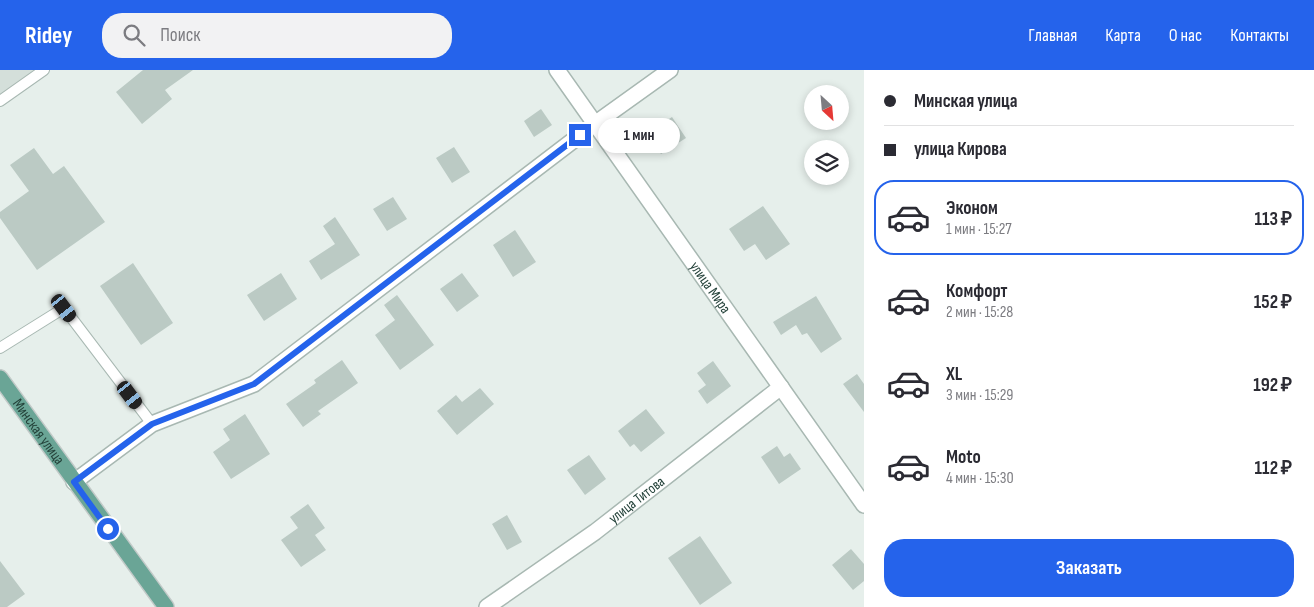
<!DOCTYPE html>
<html lang="ru">
<meta charset="utf-8">
<style>
body{margin:0;font-family:"Sofia Sans Condensed",sans-serif;background:#f2f2f3;color:#2b2b33;height:100vh;display:flex;flex-direction:column;font-size:19px;white-space:nowrap}
*{box-sizing:border-box;margin:0}
p{font-size:16px;color:#7c7c81}
.icon{flex:none;width:28px;height:28px;fill:none;stroke:currentColor;stroke-width:2;stroke-linecap:round;stroke-linejoin:round}
.map{position:relative;flex:1;overflow:hidden}
.panel{display:flex;flex-direction:column;background:#fff;width:450px}
.panel>*{flex:none}
.top-card{display:grid;align-content:center;height:110px;padding:0 20px;background:#fff}
.needle{width:32px;rotate:154deg}
.controls{position:absolute;left:804px;top:15px;display:grid;gap:10px}
.controls a{display:grid;place-items:center;width:45px;height:45px;border-radius:50%;background:#fff;box-shadow:0 2px 8px #0003;font-size:25px}
.end{position:absolute;width:22px;height:22px;margin:-11px;border:6px solid #2563eb;background:#fff;box-shadow:0 0 0 2px #fff}
.from{border-radius:50%}
.bubble{position:absolute;height:35px;border-radius:18px;background:#fff;box-shadow:0 2px 8px #0003;font-size:16px;font-weight:700;line-height:35px;text-align:center}
.car{position:absolute;width:15px;height:30px;margin:-15px -8px;border-radius:6px;box-shadow:0 0 4px 1px #0007;background:linear-gradient(#222 24%,#8ab4d8 0 40%,#222 0 76%,#8ab4d8 0 86%,#222 0)}
.top-card b{display:flex;align-items:center;gap:18px;height:48px;font-size:19px}
.top-card b+b{border-top:1px solid #e1e1e2}
.top-card i{width:12px;height:12px;background:#2b2b33}
ul{padding:0;list-style:none}
li{display:flex;align-items:center;gap:15px;height:75px;margin:0 10px 8px;padding:0 10px;border:2px solid transparent;border-radius:20px}
li div{flex:1}
li b{display:block;font-size:19px}
li em{font-style:normal;font-weight:700}
li.current{border-color:#2563eb}
li>.icon{width:45px;height:45px;stroke-width:1.5}
.button{display:flex;gap:10px;margin-top:auto;padding:10px 20px}
.button a{flex:1;height:58px;border-radius:20px;background:#2563eb;color:#fff;font-size:20px;font-weight:700;line-height:58px;text-align:center}
header{display:flex;align-items:center;gap:30px;box-sizing:border-box;height:70px;padding:0 25px;background:#2563eb;color:#fff}
header strong{font-size:24px}
nav{display:flex;gap:28px;margin-inline-start:auto;font-size:18px}
.search{width:350px;height:45px;background:#f2f2f3;display:flex;align-items:center;gap:12px;box-sizing:border-box;padding:0 18px;border-radius:20px;color:#7c7c81;font-size:19px}
main{display:flex;flex:1;min-height:0}
.map>svg:first-child{display:block}
.built{fill:#d4dfda}
.building{fill:#bbcac4}
.lines{fill:none;stroke-linecap:round;stroke-linejoin:round}
.service-casing{stroke:#a8b8b2;stroke-width:12}
.minor-casing{stroke:#a8b8b2;stroke-width:18}
.primary-casing{stroke:#c2cac8;stroke-width:18}
.service{stroke:#fff;stroke-width:10}
.minor{stroke:#fff;stroke-width:15}
.primary{stroke:#6aa596;stroke-width:15}
.route{stroke:#2563eb;stroke-width:6}
.labels{text-anchor:middle;stroke-width:4;stroke-linejoin:round;paint-order:stroke}
.street-label{font-size:15px;fill:#24423a;stroke:#f7fbf9}
</style>
<header>
<strong>Ridey</strong>
<div class="search"><svg class="icon" aria-label="search" viewBox="0 0 24 24"><circle cx="10" cy="10" r="6"/><path d="M15 15l6 6"/></svg>Поиск</div>
<nav><a>Главная</a><a>Карта</a><a>О нас</a><a>Контакты</a></nav>
</header>
<main>
<div class="map">
<svg width="864" height="537" viewBox="0 0 864 537">
<rect width="100%" height="100%" fill="#e6efeb"/>
<path class="built" d="M 0,0 L 36,0 L 0,25 Z"/>
<path class="building" d="M 143,0 L 193,0 L 165,20 L 172,29 L 142,54 L 116,22 Z
M 541,39 L 552,55 L 534,67 L 524,51 Z
M 672,47 L 686,68 L 661,84 L 657,78 L 653,81 L 643,66 Z
M 454,77 L 470,102 L 452,113 L 436,88 Z
M 34,78 L 53,104 L 64,96 L 105,152 L 37,200 L 0,148 L 0,142 L 29,121 L 10,95 Z
M 393,127 L 407,149 L 387,161 L 373,139 Z
M 763,136 L 790,174 L 766,190 L 755,174 L 744,181 L 729,159 Z
M 335,147 L 360,185 L 321,210 L 309,191 L 335,174 L 323,156 Z
M 515,160 L 536,192 L 513,207 L 493,175 Z
M 133,193 L 173,253 L 141,275 L 100,216 Z
M 281,203 L 297,229 L 264,251 L 247,225 Z
M 462,203 L 479,226 L 457,242 L 440,219 Z
M 397,225 L 434,275 L 400,300 L 375,265 L 395,250 L 384,235 Z
M 816,226 L 842,269 L 821,283 L 807,263 L 802,265 L 796,255 L 781,265 L 773,252 Z
M 342,290 L 358,313 L 318,341 L 321,344 L 303,357 L 286,334 L 316,313 L 314,310 Z
M 713,291 L 731,316 L 707,334 L 698,321 L 706,315 L 697,303 Z
M 857,304 L 864,314 L 864,342 L 843,314 Z
M 480,318 L 494,334 L 457,365 L 437,341 L 456,325 L 462,332 Z
M 646,339 L 665,363 L 641,382 L 634,374 L 630,377 L 618,361 Z
M 245,344 L 270,384 L 231,409 L 213,382 L 230,370 L 223,359 Z
M 777,376 L 784,387 L 790,383 L 801,399 L 779,414 L 761,387 Z
M 589,385 L 606,409 L 585,425 L 567,400 Z
M 308,434 L 325,458 L 315,465 L 326,480 L 301,497 L 281,470 L 298,458 L 290,447 Z
M 507,445 L 522,472 L 507,480 L 492,454 Z
M 700,466 L 732,513 L 700,535 L 668,488 Z
M 851,479 L 864,494 L 864,511 L 853,520 L 832,495 Z
M 0,491 L 25,524 L 7,537 L 0,537 Z"/>
<g class="lines">
<g class="service-casing">
<path id="service" d="M 0,31 L 44,0
M 0,278 L 64,238 L 152,354"/>
</g>
<g class="minor-casing">
<g id="minor">
<path id="s1" d="M 557,0 L 864,435"/>
<path d="M 74,412 L 152,354 L 254,314 L 596,53 L 670,0"/>
<path id="s2" d="M 487,537 L 595,462 L 781,317"/>
</g>
</g>
<g class="primary-casing">
<g id="primary">
<path id="s3" d="M 0,308 L 166,537"/>
</g>
</g>
<use href="#service" class="service"/>
<use href="#minor" class="minor"/>
<use href="#primary" class="primary"/>
</g>
<g class="lines">
<path class="route" d="M 108,459 L 74,412 L 152,354 L 254,314 L 580,65"/>
</g>
<g class="labels">
<g class="street-label">
<text dy="5" stroke="none"><textPath href="#s1" startOffset="266">улица Мира</textPath></text>
<text dy="5" stroke="none"><textPath href="#s3" startOffset="66">Минская улица</textPath></text>
<text dy="5" stroke="none"><textPath href="#s2" startOffset="184">улица Титова</textPath></text>
</g>
</g>
</svg>
<div class="controls">
<a><svg class="needle" viewBox="-14 -14 28 28"><path d="M0-13l5 13h-10z" fill="#e53935"/><path d="M0 13l5-13h-10z" fill="#7c7c81"/></svg></a>
<a><svg class="icon" aria-label="layers" viewBox="0 0 24 24"><path d="M12 4l9 5-9 5-9-5zM3 14l9 5 9-5"/></svg></a>
</div>
<i class="end from" style="left:108px;top:459px"></i>
<i class="end" style="left:580px;top:65px"></i>
<div class="bubble" style="left:598px;top:48px;width:82px">1 мин</div>
<i class="car" style="left:64px;top:238px;rotate:143deg"></i>
<i class="car" style="left:130px;top:325px;rotate:143deg"></i>
</div>
<section class="panel">
<div class="top-card">
<b><i class="from"></i>Минская улица</b>
<b><i></i>улица Кирова</b>
</div>
<ul>
<li class="current"><svg class="icon" aria-label="car" viewBox="0 0 24 24"><path d="M5 17H2v-5l4-1 3-4h7l3 4 3 1v5h-3M9 17h6M6 11h13"/><circle cx="7" cy="17" r="2"/><circle cx="17" cy="17" r="2"/></svg><div><b>Эконом</b><p>1 мин · 15:27</p></div><em>113 ₽</em></li>
<li><svg class="icon" aria-label="car" viewBox="0 0 24 24"><path d="M5 17H2v-5l4-1 3-4h7l3 4 3 1v5h-3M9 17h6M6 11h13"/><circle cx="7" cy="17" r="2"/><circle cx="17" cy="17" r="2"/></svg><div><b>Комфорт</b><p>2 мин · 15:28</p></div><em>152 ₽</em></li>
<li><svg class="icon" aria-label="car" viewBox="0 0 24 24"><path d="M5 17H2v-5l4-1 3-4h7l3 4 3 1v5h-3M9 17h6M6 11h13"/><circle cx="7" cy="17" r="2"/><circle cx="17" cy="17" r="2"/></svg><div><b>XL</b><p>3 мин · 15:29</p></div><em>192 ₽</em></li>
<li><svg class="icon" aria-label="car" viewBox="0 0 24 24"><path d="M5 17H2v-5l4-1 3-4h7l3 4 3 1v5h-3M9 17h6M6 11h13"/><circle cx="7" cy="17" r="2"/><circle cx="17" cy="17" r="2"/></svg><div><b>Moto</b><p>4 мин · 15:30</p></div><em>112 ₽</em></li>
</ul>
<div class="button"><a>Заказать</a></div>
</section>
</main>
